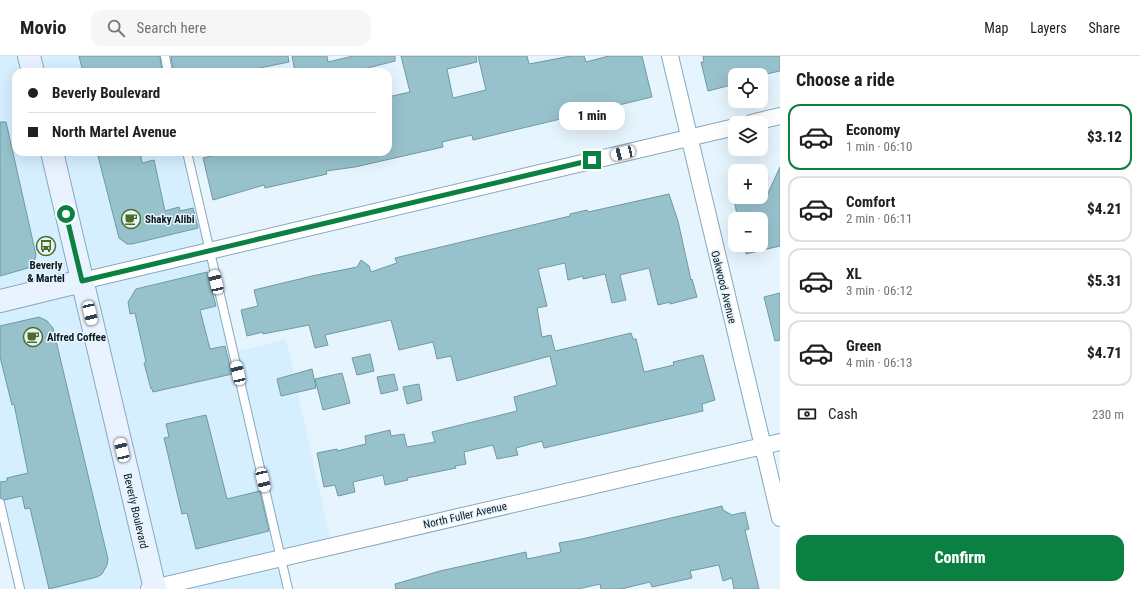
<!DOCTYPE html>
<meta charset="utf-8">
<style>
body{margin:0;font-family:"Roboto Condensed",sans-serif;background:#f6f6f6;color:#202124;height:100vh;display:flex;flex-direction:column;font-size:15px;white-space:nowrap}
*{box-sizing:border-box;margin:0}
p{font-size:13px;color:#757577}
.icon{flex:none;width:22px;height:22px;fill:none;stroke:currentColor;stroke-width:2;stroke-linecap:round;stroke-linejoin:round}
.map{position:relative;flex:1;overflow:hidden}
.details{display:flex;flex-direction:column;background:#fff;width:360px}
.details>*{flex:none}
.guide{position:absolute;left:12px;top:12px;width:380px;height:88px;border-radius:12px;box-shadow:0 4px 16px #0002;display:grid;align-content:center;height:88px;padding:0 16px;background:#fff}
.controls{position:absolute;left:728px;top:12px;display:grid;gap:8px}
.controls a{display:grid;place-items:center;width:40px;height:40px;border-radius:8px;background:#fff;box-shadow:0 4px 16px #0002;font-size:20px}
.end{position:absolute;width:18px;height:18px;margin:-9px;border:5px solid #0b8043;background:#fff;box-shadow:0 0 0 2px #fff}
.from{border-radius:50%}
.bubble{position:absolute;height:28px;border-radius:12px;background:#fff;box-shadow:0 4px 16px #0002;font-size:13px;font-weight:800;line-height:28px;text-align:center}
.car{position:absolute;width:12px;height:24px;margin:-12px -6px;border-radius:5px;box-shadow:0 0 3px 1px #0007;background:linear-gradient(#fff 24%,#345 0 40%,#fff 0 76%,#345 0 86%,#fff 0)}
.guide b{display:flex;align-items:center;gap:14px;height:38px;font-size:15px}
.guide b+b{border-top:1px solid #e0e0e0}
.guide i{width:10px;height:10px;background:#202124}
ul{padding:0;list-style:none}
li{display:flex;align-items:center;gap:12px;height:66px;margin:0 8px 6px;padding:0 8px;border:2px solid #e0e0e0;border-radius:12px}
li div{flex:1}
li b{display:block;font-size:15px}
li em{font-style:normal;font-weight:800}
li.current{border-color:#0b8043}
li>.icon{width:36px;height:36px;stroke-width:1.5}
h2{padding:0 16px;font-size:18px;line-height:48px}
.pay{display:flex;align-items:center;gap:10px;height:44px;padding:0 16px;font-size:15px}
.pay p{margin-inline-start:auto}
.primary-button{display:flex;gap:8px;margin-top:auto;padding:8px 16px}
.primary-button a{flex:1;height:46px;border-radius:12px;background:#0b8043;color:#fff;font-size:16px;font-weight:800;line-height:46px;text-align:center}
header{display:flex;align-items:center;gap:24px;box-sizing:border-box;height:56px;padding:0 20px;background:#fff;border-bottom:1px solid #e0e0e0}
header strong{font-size:19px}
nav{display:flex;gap:22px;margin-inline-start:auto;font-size:14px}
.search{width:280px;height:36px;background:#f6f6f6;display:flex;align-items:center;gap:10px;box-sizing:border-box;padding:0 14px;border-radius:12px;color:#757577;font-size:15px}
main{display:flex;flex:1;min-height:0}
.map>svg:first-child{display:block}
.built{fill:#d5efff}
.building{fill:#97c2cc;stroke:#6f99a3}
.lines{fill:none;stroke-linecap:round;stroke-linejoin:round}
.lane-casing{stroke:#87a9be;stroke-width:10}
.street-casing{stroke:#87a9be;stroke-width:18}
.secondary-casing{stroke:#87a9be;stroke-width:24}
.lane{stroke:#fff;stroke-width:8}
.street{stroke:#fff;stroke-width:16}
.secondary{stroke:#e9f2ff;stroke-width:22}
.route{stroke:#0b8043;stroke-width:5}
.labels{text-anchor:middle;stroke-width:3;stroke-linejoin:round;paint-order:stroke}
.poi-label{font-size:11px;font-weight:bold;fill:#0a171e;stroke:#e6f4fd;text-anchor:start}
.street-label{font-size:11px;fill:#0a171e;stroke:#e6f4fd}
</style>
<header>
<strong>Movio</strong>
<div class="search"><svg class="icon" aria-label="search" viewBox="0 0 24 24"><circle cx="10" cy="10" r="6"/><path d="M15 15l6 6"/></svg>Search here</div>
<nav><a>Map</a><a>Layers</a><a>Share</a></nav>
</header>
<main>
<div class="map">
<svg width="780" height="533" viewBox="0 0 780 533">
<rect width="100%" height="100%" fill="#e6f4fd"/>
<path class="built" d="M 0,0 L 166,0 L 170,16 L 16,16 L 16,96 L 189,96 L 237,296 L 286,283 L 332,491 L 285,503 L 292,533 L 19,533 L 0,450 Z"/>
<path class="building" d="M 79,0 L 160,0 L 162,16 L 83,16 Z
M 171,0 L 288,0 L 289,6 L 260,12 L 261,16 L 173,16 Z
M 292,0 L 327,0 L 328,6 L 353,0 L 395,0 L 395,5 L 352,16 L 295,16 Z
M 401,0 L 476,0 L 477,6 L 447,13 L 453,42 L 486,34 L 478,0 L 527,0 L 529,8 L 571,0 L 584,0 L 586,6 L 609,0 L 642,0 L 652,41 L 473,84 L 472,79 L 442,86 L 443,91 L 355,111 L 326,115 L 327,118 L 265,132 L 264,129 L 213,144 L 203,102 L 227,96 L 388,96 L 388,41 L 410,36 Z
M 703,0 L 780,0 L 780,15 L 762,19 L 735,19 L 735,28 L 708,35 L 701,6 L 704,6 Z
M 0,66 L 6,66 L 36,199 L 34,206 L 28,212 L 0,220 Z
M 97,96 L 140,96 L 142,107 L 154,104 L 165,155 L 179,151 L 180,155 L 193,152 L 198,172 L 132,188 L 127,188 L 119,182 Z
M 780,111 L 780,190 L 746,198 L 744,189 L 761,189 L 761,163 L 738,163 L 731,130 L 735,129 L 735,141 L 761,141 L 761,133 L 764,146 Z
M 669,138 L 678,165 L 691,224 L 692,223 L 697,241 L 670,248 L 670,246 L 658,249 L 649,212 L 620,219 L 626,244 L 612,247 L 605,218 L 583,223 L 583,220 L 568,224 L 565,207 L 538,213 L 547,250 L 537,252 L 542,281 L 551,279 L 555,295 L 631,277 L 633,283 L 636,283 L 644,316 L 674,309 L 673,306 L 703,299 L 715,344 L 702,348 L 703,355 L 544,392 L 542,385 L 516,392 L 518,399 L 497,403 L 493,389 L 464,396 L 466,408 L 455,410 L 456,412 L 407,422 L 408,424 L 385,429 L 383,419 L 353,426 L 355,436 L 338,440 L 335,429 L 324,431 L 317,397 L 337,393 L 337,395 L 366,388 L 365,380 L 390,374 L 391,380 L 404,378 L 407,391 L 435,386 L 432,376 L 517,355 L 514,341 L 557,329 L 550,300 L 457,325 L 451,300 L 437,303 L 433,286 L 399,294 L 391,264 L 325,279 L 328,289 L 315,292 L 309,269 L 263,278 L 263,276 L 247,280 L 241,254 L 258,250 L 254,234 L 312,220 L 357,211 L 361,204 L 369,210 L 371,216 L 397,207 L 395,202 L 570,160 L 570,158 L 587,154 L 588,156 Z
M 207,216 L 216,250 L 200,254 L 210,293 L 225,290 L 232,318 L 153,336 L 152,333 L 151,333 L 144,307 L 146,306 L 135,257 L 130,258 L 128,246 L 136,233 Z
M 780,237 L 780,284 L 775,285 L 764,241 Z
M 39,261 L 47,265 L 53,272 L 108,503 L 107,509 L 102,518 L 97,521 L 49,533 L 30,452 L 25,453 L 22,440 L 4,444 L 0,442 L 0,426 L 7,425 L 7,422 L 28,417 L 14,348 L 12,349 L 0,301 L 0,270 Z
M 370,298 L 374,315 L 357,319 L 352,302 Z
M 312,313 L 316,332 L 281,340 L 277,323 Z
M 342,317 L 350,347 L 323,354 L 315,323 Z
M 394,318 L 398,334 L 381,338 L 377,321 Z
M 419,328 L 422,344 L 407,348 L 403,331 Z
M 206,359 L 227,443 L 260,435 L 269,475 L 196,493 L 187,457 L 182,458 L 164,382 L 169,381 L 166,368 Z
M 722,450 L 723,454 L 732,459 L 745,456 L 749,473 L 745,474 L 759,533 L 734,533 L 732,522 L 723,525 L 719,509 L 690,515 L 692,522 L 652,531 L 650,526 L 621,533 L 601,533 L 600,528 L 578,533 L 396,533 L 395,528 L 440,515 L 526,496 L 527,503 L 561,496 L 559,487 L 582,483 Z"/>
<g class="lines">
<g class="lane-casing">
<path id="lane" d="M 165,0 L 168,16
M 187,96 L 288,533
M 0,447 L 20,533"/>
</g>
<g class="street-casing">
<path id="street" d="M 670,0 L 780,462
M 751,67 L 780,60
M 82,225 L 735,71
M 149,533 L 780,386"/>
</g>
<g class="secondary-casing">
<path id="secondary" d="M 29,0 L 33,16
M 52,96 L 155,533
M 0,245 L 82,225"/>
</g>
<use href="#lane" class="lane"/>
<use href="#street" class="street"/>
<use href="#secondary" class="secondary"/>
</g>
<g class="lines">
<path class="route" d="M 66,158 L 82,225 L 592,104"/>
</g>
<defs>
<g id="cafe-ring" transform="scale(1)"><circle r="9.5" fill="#e6f4fd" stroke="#4d6d24" stroke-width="1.5"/><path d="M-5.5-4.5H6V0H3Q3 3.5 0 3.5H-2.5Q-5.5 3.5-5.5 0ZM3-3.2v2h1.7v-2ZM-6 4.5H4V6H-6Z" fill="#4d6d24"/></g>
<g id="bus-ring" transform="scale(1)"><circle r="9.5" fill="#e6f4fd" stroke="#4d6d24" stroke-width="1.5"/><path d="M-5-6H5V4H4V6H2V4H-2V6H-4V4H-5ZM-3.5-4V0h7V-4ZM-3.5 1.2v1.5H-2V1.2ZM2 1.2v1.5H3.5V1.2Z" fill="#4d6d24"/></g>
</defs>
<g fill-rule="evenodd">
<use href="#cafe-ring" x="131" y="163"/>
<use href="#bus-ring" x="46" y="190"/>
<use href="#cafe-ring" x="33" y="281"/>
</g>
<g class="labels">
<g class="poi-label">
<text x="145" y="167">Shaky Alibi</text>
<text x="46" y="213" text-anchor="middle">Beverly<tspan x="46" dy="13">&amp; Martel</tspan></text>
<text x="47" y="285">Alfred Coffee</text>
</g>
<g class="street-label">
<text transform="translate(724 231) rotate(76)" y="4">Oakwood Avenue</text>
<text transform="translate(136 455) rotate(77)" y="4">Beverly Boulevard</text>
<text transform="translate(465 459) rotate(-13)" y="4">North Fuller Avenue</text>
</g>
</g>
</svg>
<div class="controls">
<a><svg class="icon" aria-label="locate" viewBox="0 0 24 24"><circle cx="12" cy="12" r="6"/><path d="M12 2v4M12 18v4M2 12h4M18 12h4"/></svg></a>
<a><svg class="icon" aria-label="layers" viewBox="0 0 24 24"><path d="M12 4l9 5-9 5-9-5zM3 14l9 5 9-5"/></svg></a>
<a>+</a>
<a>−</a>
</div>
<i class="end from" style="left:66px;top:158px"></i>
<i class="end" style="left:592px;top:104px"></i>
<div class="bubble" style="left:559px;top:46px;width:66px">1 min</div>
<i class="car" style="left:623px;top:97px;rotate:257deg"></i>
<i class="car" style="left:216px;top:226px;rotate:347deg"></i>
<i class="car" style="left:90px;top:257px;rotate:167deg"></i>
<i class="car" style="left:238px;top:317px;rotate:347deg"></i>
<i class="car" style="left:122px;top:394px;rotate:347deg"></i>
<i class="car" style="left:263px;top:424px;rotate:167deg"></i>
<div class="guide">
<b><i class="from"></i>Beverly Boulevard</b>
<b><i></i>North Martel Avenue</b>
</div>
</div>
<section class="details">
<h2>Choose a ride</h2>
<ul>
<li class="current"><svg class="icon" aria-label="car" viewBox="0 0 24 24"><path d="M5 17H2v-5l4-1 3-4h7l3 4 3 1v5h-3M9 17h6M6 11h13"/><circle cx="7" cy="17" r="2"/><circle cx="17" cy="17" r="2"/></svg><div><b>Economy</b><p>1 min · 06:10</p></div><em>$3.12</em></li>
<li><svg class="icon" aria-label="car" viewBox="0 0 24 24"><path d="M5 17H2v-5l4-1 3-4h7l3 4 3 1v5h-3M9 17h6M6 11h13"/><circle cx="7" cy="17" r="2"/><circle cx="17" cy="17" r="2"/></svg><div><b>Comfort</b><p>2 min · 06:11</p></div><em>$4.21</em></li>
<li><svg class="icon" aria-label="car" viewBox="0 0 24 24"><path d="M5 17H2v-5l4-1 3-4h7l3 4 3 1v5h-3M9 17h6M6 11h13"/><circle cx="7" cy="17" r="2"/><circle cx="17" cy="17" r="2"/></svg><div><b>XL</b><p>3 min · 06:12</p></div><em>$5.31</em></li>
<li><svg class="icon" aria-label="car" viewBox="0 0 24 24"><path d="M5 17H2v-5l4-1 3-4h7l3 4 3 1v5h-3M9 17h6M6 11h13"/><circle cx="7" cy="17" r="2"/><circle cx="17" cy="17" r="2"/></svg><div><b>Green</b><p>4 min · 06:13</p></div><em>$4.71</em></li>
</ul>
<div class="pay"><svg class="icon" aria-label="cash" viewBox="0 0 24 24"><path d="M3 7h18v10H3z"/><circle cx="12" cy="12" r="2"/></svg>Cash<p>230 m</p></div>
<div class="primary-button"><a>Confirm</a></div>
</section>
</main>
